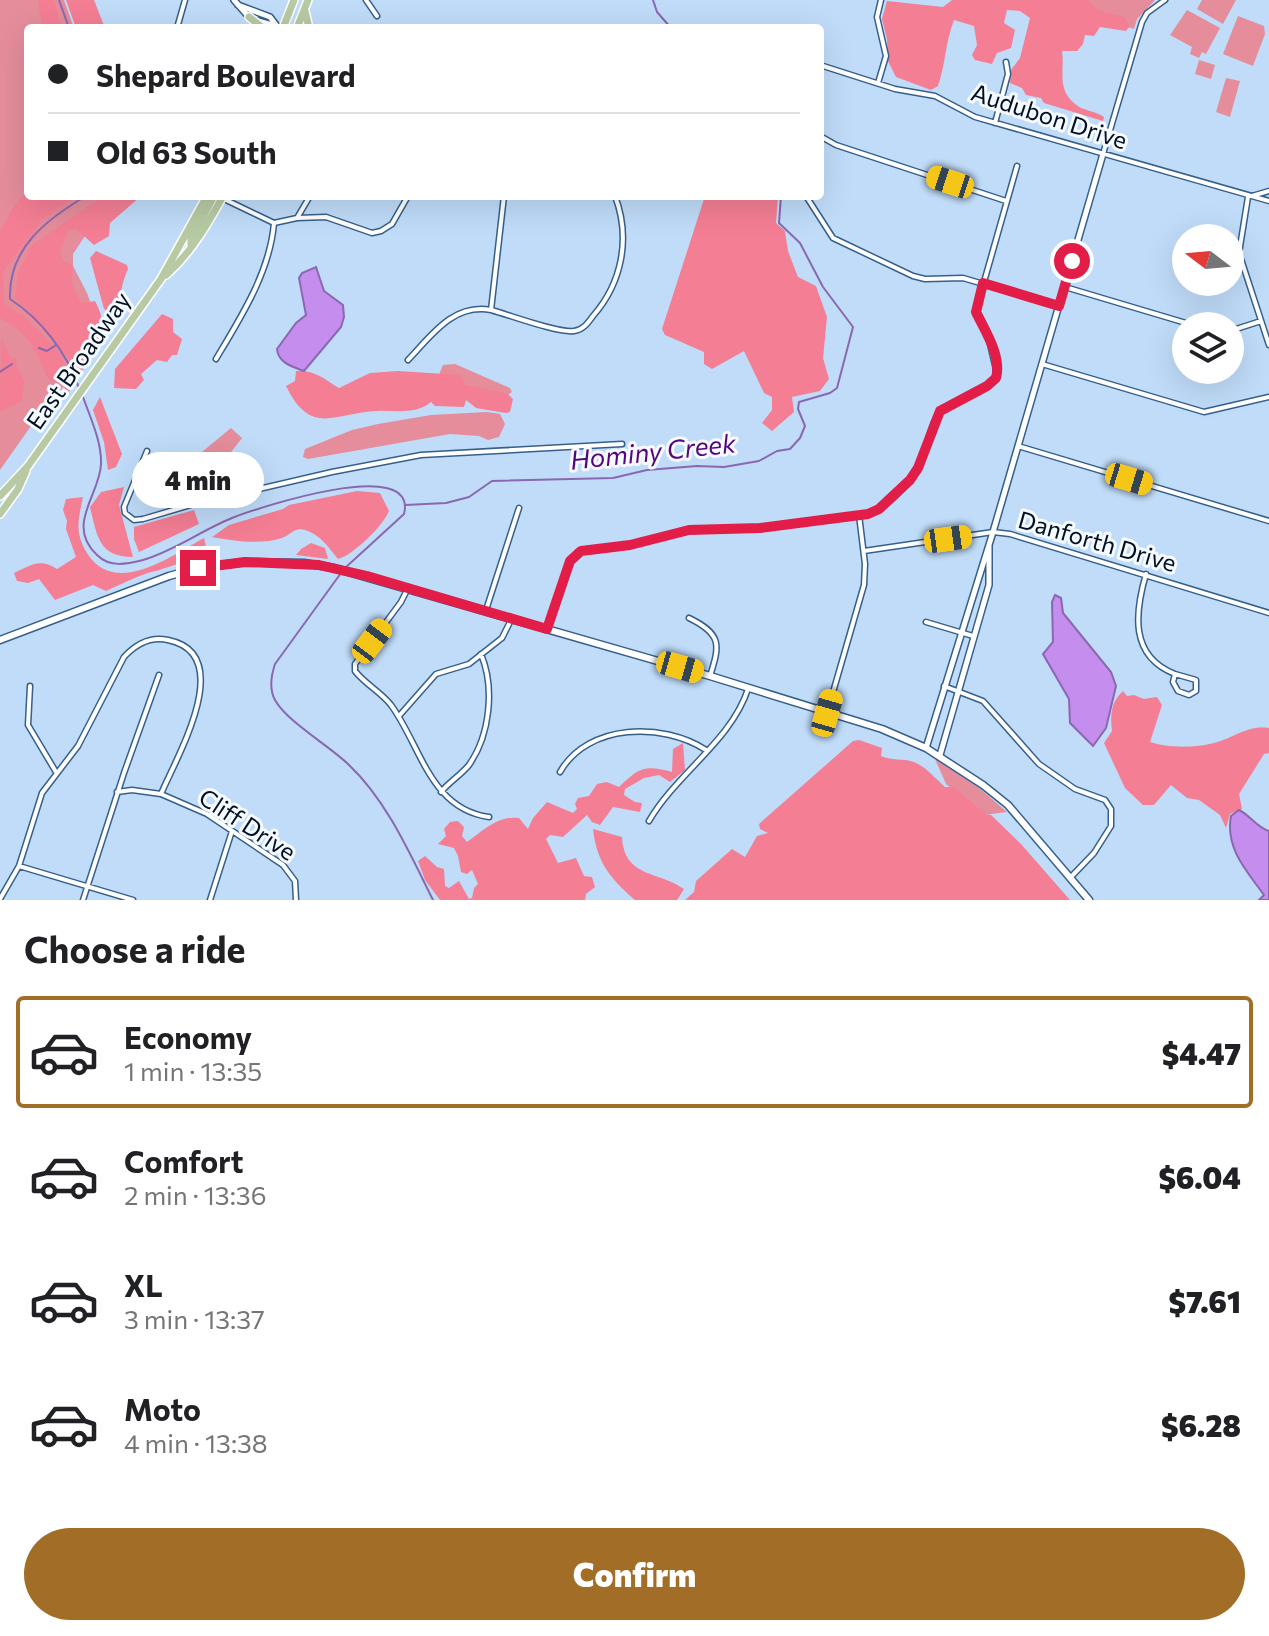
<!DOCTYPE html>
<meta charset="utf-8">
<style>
body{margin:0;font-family:Commissioner,sans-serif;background:#f6f6f6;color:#202124;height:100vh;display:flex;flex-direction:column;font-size:30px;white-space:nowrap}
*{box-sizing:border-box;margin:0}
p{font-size:26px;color:#757577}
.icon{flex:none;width:44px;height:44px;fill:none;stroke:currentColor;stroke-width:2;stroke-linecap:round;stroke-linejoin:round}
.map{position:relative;height:900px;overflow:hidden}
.sheet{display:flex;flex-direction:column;background:#fff;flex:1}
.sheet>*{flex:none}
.guide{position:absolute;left:24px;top:24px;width:800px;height:176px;border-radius:8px;box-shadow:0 8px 32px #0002;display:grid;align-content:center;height:176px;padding:0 24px;background:#fff}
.needle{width:52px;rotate:286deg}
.fabs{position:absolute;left:1172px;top:224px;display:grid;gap:16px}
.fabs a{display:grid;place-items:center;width:72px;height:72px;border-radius:50%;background:#fff;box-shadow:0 8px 32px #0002;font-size:40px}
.end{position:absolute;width:36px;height:36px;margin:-18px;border:10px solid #e11d48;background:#fff;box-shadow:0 0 0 4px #fff}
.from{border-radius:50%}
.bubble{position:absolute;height:56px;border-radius:28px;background:#fff;box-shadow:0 8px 32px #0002;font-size:26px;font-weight:800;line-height:56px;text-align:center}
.car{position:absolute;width:24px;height:48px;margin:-24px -12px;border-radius:10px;box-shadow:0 0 6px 2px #0007;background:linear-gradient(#f5c518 24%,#345 0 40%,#f5c518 0 76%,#345 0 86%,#f5c518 0)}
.guide b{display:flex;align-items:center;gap:28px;height:76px;font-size:30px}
.guide b+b{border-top:2px solid #e0e0e0}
.guide i{width:20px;height:20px;background:#202124}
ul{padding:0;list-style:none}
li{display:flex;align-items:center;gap:24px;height:112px;margin:0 16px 12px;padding:0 8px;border:4px solid transparent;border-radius:8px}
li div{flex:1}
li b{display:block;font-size:30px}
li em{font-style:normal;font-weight:800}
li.current{border-color:#a26d26}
li>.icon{width:72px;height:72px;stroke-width:1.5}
h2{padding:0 24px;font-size:36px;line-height:96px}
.action{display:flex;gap:16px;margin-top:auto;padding:16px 24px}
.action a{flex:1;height:92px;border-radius:48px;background:#a26d26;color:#fff;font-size:32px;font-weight:800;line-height:92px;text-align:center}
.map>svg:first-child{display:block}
.green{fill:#e58d9b}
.forest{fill:#f47e94}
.water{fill:#c58ded;stroke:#8a68b0;stroke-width:2}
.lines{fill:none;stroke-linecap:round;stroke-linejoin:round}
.stream{stroke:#8a68b0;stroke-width:2}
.minor-casing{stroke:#36608a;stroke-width:7}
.tertiary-casing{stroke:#36608a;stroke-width:8}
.secondary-casing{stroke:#36608a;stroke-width:9}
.primary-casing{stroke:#fff;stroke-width:10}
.minor{stroke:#fff;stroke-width:4}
.tertiary{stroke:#fff;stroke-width:5}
.secondary{stroke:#fff;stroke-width:6}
.primary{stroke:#b7caa3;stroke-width:7}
.route{stroke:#e11d48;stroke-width:10}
.labels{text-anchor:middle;stroke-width:6;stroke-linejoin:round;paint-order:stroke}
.street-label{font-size:24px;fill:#021020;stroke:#f5faff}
.water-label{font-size:26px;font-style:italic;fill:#57047d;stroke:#f5faff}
</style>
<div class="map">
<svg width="1269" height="900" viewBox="0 0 1269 900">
<rect width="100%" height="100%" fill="#c0dcf9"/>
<path class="green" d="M 0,0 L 64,0 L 74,28 L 28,28 L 28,196 L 112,196 L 73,254 L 73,266 L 87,293 L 100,329 L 85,362 L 38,416 L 0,470 Z
M 1039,0 L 1155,0 L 1137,19 L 1134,29 Z
M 1202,0 L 1236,0 L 1223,24 L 1197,9 Z
M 1187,10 L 1220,28 L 1206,54 L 1202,52 L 1199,58 L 1190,54 L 1192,47 L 1170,35 Z
M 1238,16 L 1264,26 L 1265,34 L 1253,66 L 1223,54 Z
M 1199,60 L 1215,65 L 1211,79 L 1195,74 Z
M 1226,78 L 1240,81 L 1230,117 L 1216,112 Z
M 455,364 L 510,388 L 512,392 L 507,395 L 438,377 L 443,365 Z
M 487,412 L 500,414 L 505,424 L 499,437 L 488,440 L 479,436 L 450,434 L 308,459 L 303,457 L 305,449 L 352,430 L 378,424 L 431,415 Z
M 231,428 L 242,438 L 221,465 L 215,482 L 210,485 L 197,483 L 190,473 L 191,461 Z
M 935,759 L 978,787 L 1007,812 L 984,815 L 946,784 Z"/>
<path class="forest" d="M 38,0 L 54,0 L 61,28 L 42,28 Z
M 66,0 L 94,0 L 105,28 L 76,28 Z
M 952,0 L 1086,0 L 1100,11 L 1124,17 L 1130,26 L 1126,31 L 1100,27 L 1094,36 L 1085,35 L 1083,44 L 1077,51 L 1062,51 C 1065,69 1056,89 1075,104 C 1083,111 1096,111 1104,117 L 1103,121 L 1044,103 L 1041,98 L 1026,95 L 1022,88 L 1010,83 L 1011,70 L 1020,58 L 1030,18 L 1020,11 L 1007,10 L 1004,23 L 1015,30 L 1011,48 L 997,53 L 992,64 L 975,60 L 972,55 L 977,45 L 974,26 L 954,20 C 945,44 946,62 938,86 L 931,90 L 896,77 L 888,61 L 887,39 L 882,19 L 887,1 L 943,7 Z
M 28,188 L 28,196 L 75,196 L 42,220 L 3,272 L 4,304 L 25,317 L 60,353 L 74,385 L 68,393 L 62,385 L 48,379 C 35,349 31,334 0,318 L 0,231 L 14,206 Z
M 103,196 L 141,196 L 110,223 L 109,236 L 94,245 L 76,229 L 68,230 L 60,252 L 63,261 L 73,266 L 71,282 L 81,303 L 95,301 C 111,331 100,348 81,372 L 15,298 L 18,273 L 31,246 Z
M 705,196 L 778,196 L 776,223 L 785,231 L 788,251 L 798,277 L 816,286 L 827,317 L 823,358 L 829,379 L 820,391 L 792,397 L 794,412 L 772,431 L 762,423 L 772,410 L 772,397 L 764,393 L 744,351 L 712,369 L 704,364 L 704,352 L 665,335 L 662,329 Z
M 96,251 L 127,265 L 128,269 C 122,283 119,294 123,309 L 116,315 L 104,309 L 90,258 Z
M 162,314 L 173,319 L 173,332 L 182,339 L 177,355 L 172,355 L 167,362 L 157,360 L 141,374 L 144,380 L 136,389 L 114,388 L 115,369 Z
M 1,338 L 11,358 L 17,359 L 16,365 L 24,381 L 22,401 L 0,412 Z
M 296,371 C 315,370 323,378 339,388 L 370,373 L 398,371 L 460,375 L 465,384 L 508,394 L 513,399 L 510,412 L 506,413 L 476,408 L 466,400 L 464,407 L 435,406 L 431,402 C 416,415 395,410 377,411 C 334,413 311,437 286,386 L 295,381 Z
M 100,397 L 122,454 L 116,467 L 108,470 L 104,442 L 93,410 Z
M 124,487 L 119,505 L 133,557 C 98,557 97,535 90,507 L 101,492 Z
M 357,491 L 380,493 L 389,511 C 384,525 352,556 338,559 C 329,548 320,534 305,530 C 294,527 291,535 282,538 C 261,545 234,541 212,537 L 229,525 L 283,509 L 289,505 Z
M 83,497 C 78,521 74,534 89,556 C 117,596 173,555 204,538 L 208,554 L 156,571 C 148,571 117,586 106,591 L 93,585 L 55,600 L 39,579 L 28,583 L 17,581 L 14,573 C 32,565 39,558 57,569 L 76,557 L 66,529 L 67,521 L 63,510 L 66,499 Z
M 194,510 L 199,524 L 139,552 L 134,539 L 134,527 Z
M 311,543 L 325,548 L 328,559 L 296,555 L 301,549 Z
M 1123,691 L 1127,696 L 1134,695 L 1144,699 L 1157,697 L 1162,705 L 1150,742 C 1167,748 1196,748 1214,743 C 1235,738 1246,725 1269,728 L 1269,753 L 1264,754 L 1239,794 L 1242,809 L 1230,814 L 1226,828 L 1220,815 L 1199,800 L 1187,798 L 1171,785 L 1154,805 L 1143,805 L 1125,788 L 1104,743 L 1112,731 C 1110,715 1111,702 1123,691 Z
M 859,740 L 882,748 L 881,756 C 892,761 902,758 914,762 C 925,766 936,779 945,787 L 954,787 L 985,814 L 991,815 L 1021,844 L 1070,900 L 685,900 L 694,892 L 696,881 L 732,849 L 745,857 L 757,836 L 768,833 L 760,829 L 759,824 L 853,741 Z
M 683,743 L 685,770 L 670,782 L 659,775 L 644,778 L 625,789 L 624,795 L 635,802 L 642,803 L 640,812 L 613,807 L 600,825 L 592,822 L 587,815 L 563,837 L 550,835 L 546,839 L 558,863 L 576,858 L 584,876 L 592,877 L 595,887 L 586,894 L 585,900 L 440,900 L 425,880 L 418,861 L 425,856 L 437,867 L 444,869 L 445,886 L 449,888 L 459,881 L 469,899 L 472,898 L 474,888 L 478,884 L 472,870 L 467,874 L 461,872 L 458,856 L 454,848 L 438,844 L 446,836 L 444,829 L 450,822 L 458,821 L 464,827 L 462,836 L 467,842 C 483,831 498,815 519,818 L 528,829 L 533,818 L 547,802 L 573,813 L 577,809 L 575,804 L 578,798 L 589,796 L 597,784 L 607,782 L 619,787 C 640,767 644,765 672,772 L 673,749 Z
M 593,829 L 622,837 C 624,878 659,871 684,889 L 677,900 L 635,900 C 610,878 597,863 593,829 Z"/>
<path class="water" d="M 316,267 L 324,291 L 343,305 L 344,317 L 341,327 L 304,371 C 293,367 278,363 277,349 L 296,323 L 306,315 L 299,278 L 302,273 Z
M 1055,595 L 1061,598 L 1063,613 L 1111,672 L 1116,686 L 1106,728 L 1093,746 L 1070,723 L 1069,699 L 1043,654 L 1053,642 L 1052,602 Z
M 1239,810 C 1250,815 1257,828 1269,831 L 1269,900 L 1259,900 L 1264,895 C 1246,870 1225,848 1231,816 Z"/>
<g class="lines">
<path class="stream" d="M 59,0 L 69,28
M 653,0 L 657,12 L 671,28
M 39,348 L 47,351 L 56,345
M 0,372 L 12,364
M 79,388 C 67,353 41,319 10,299 C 8,248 47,219 86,196
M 82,394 C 89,415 102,441 101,464 C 100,495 65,525 97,555 C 110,568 127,564 143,560 C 174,551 202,530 232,518 C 254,509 419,454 404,514 L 345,568
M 405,505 L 446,503 L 469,497 L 492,481 L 613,478 L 647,470 L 697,466 L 724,467 L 759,461 L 777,451 L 790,449 L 800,438 L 805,426 L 798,409 L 799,402 L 830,393 L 837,388 L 853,327 L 823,287 L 800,243 L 779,223 L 781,196
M 341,573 L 275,664 C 271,676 269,689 275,700 C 287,722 330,746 349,765 C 387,801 410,854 433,900"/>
<g class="minor-casing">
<path id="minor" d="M 366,0 L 377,16
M 177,28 L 185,0
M 820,65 L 895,89 L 935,96 L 975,117 L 1269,201
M 878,83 L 886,56 L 877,17 L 881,0
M 995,123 L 1008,74 L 1006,62
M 820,136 L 836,145 L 1006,201
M 1103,154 L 1142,22 L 1147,13 L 1165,0
M 806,196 L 833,238 L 913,276 L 925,279 L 963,278 L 1059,306
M 1252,196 L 1269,191
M 1248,197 L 1239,253 L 1269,345
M 222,198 L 274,223 L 297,218 L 326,217 L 372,233 L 381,231 L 392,224 L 408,196
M 297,218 L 310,196
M 1065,287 L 1196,326
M 491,310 C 510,315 557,333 574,331 C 583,330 588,323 593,316 C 622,283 631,238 615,196
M 1230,331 L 1261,321
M 216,359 C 241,317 270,272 274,223
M 408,360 C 431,336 453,303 491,310 L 504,196
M 1042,364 L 1204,412 L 1269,397
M 1018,446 L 1269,521
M 147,451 L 124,507 L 125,513 L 134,520 L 143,519 L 194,504 L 332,472 L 421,455 L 622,444
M 864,551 L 993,532 L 1010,534 L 1269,613
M 1146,574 C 1135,612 1129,656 1175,674 L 1173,682 L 1178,691 L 1189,695 L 1196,691 L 1196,680 L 1175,674
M 408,588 L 401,602 L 355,664 L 355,671 C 365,684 381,692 391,705 C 421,746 430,809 489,817
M 486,610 L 519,508
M 689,618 C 722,634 720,645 710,676
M 926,622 L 973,636
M 547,629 L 568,565 L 578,552 L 630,545 L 689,530 L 760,528 L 868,514 C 892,505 915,477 924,453 C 929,439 931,423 940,411 L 991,383 L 997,374 L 987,331 L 976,310 L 1017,166
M 30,686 L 28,725 L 56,772
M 944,686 L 983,701 L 1039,764 L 1075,789 L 1105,800 L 1111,809 L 1111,826 L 1094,853 L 1070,878
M 827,713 L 864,585 L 865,564 L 859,515
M 399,716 L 436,674 L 469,664 L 502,638 L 511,620
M 560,772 C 588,723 663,722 706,750
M 441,792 C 449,782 461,775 469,765 C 490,735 495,688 481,654
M 161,794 L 207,814 L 283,865 L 295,881 L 296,900
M 649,821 C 677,773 731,741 748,689
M 19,866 L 133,900
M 0,899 L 19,866 L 42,793 L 78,746 L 124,657 C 136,644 150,636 168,640 C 238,654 176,758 161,794 L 132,790 L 117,792
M 83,900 L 124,773 L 159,675
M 210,900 L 232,831"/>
</g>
<g class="tertiary-casing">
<path id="tertiary" d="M 234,0 L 249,17
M 238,5 L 270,17 L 276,25
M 258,21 L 283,28
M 926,748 L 993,532 L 1103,154
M 940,755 L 989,585 L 989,546"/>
</g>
<g class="secondary-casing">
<path id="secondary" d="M 0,640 L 169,576 L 198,568 L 245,562 L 304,563 L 334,568 L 710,676 L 882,729 L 926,748 L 983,785 L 1008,805 L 1089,900"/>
</g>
<g class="primary-casing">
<path id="primary" d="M 305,11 L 309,28
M 249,17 L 263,28
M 283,28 L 294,0
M 297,28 L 308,0
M 191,246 L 191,239 L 214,196
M 166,275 C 191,253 207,225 223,196
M 0,496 L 28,466 L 161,279 L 207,196
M 0,514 L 18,489 L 26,471"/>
</g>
<use href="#minor" class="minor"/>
<use href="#tertiary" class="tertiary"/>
<use href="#secondary" class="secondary"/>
<use href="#primary" class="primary"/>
</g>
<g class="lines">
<path class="route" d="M 198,568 L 245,562 L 319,565 L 367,576 L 547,629 L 570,561 L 581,551 L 630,545 L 689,530 L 760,528 L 868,514 L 879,509 L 910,480 L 918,468 L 940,411 L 987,386 L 996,378 C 1002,356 985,331 976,312 L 983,283 L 1059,306 L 1072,261"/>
</g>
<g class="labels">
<g class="street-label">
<text transform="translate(1049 117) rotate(18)" y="8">Audubon Drive</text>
<text transform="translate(79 361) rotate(-55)" y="8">East Broadway</text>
<text transform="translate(1097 542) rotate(16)" y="8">Danforth Drive</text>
<text transform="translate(247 825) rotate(33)" y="8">Cliff Drive</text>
</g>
<g class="water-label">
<text transform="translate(653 452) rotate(-6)" y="9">Hominy Creek</text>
</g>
</g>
</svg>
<div class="fabs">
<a><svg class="needle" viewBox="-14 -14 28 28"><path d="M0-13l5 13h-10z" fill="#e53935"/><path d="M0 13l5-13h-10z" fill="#757577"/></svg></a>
<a><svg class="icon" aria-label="layers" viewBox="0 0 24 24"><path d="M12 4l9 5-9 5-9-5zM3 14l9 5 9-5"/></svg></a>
</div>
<i class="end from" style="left:1072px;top:261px"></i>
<i class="end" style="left:198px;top:568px"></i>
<div class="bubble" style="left:132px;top:452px;width:132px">4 min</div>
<i class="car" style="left:950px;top:182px;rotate:288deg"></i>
<i class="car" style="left:1129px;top:479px;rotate:107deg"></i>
<i class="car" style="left:948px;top:539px;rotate:82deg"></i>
<i class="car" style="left:372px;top:641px;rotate:37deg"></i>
<i class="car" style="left:680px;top:667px;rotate:106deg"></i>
<i class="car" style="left:827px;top:713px;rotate:16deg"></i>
<div class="guide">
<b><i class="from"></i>Shepard Boulevard</b>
<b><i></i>Old 63 South</b>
</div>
</div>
<section class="sheet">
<h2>Choose a ride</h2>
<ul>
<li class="current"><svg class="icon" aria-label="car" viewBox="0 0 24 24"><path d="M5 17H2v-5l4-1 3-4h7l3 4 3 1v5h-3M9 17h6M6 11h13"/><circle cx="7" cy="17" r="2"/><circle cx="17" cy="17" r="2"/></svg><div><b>Economy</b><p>1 min · 13:35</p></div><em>$4.47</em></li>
<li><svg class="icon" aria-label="car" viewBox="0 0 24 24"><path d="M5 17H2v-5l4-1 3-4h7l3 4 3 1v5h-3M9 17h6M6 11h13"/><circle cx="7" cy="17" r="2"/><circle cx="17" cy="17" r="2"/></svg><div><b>Comfort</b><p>2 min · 13:36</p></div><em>$6.04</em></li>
<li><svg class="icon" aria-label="car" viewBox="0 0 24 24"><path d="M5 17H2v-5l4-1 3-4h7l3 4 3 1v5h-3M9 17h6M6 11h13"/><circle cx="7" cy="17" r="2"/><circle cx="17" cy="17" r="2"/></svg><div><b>XL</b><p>3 min · 13:37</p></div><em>$7.61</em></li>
<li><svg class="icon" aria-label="car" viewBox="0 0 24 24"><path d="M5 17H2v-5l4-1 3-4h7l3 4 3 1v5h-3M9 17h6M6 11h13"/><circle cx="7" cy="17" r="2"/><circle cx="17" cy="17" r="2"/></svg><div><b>Moto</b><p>4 min · 13:38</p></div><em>$6.28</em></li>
</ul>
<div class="action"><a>Confirm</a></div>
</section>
